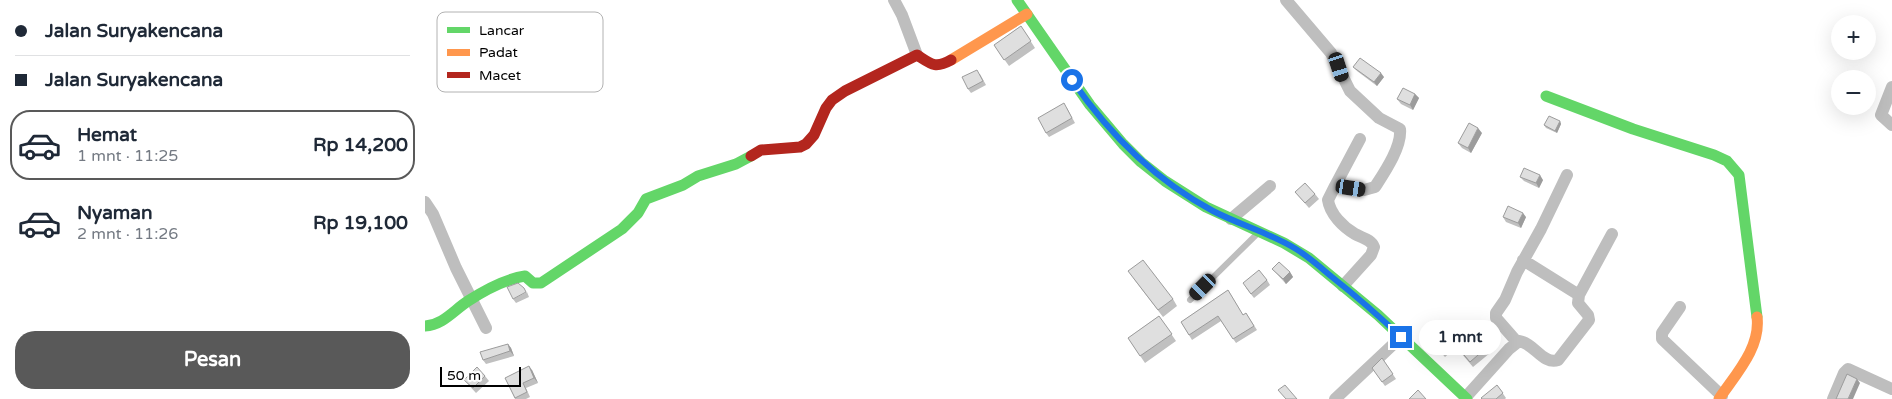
<!DOCTYPE html>
<html lang="id">
<meta charset="utf-8">
<style>
body{margin:0;font-family:"Varela Round",sans-serif;background:#f2f2f3;color:#1f2937;height:100vh;display:flex;flex-direction:column;font-size:19px;white-space:nowrap}
*{box-sizing:border-box;margin:0}
p{font-size:16px;color:#747a83}
.icon{flex:none;width:28px;height:28px;fill:none;stroke:currentColor;stroke-width:2;stroke-linecap:round;stroke-linejoin:round}
.map{position:relative;flex:1;overflow:hidden}
.panel{display:flex;flex-direction:column;background:#fff;width:425px}
.panel>*{flex:none}
.banner{display:grid;align-content:center;height:110px;padding:0 15px;background:#fff}
.buttons{position:absolute;left:1406px;top:15px;display:grid;gap:10px}
.buttons a{display:grid;place-items:center;width:45px;height:45px;border-radius:50%;background:#fff;box-shadow:0 5px 20px #0002;font-size:25px}
.scale{position:absolute;left:15px;bottom:12px;width:81px;box-sizing:border-box;padding-left:5px;border:2px solid #000;border-top:0;font-size:14px;line-height:18px;white-space:nowrap;color:#000;-webkit-text-stroke:4px #fff;paint-order:stroke}
.end{position:absolute;width:22px;height:22px;margin:-11px;border:6px solid #1a73e8;background:#fff;box-shadow:0 0 0 2px #fff}
.from{border-radius:50%}
.bubble{position:absolute;height:35px;border-radius:18px;background:#fff;box-shadow:0 5px 20px #0002;font-size:16px;font-weight:800;line-height:35px;text-align:center}
.car{position:absolute;width:15px;height:30px;margin:-15px -8px;border-radius:6px;box-shadow:0 0 4px 1px #0007;background:linear-gradient(#222 24%,#8ab4d8 0 40%,#222 0 76%,#8ab4d8 0 86%,#222 0)}
.banner b{display:flex;align-items:center;gap:18px;height:48px;font-size:19px}
.banner b+b{border-top:1px solid #e0e1e3}
.banner i{width:12px;height:12px;background:#1f2937}
ul{padding:0;list-style:none}
li{display:flex;align-items:center;gap:15px;height:70px;margin:0 10px 8px;padding:0 5px;border:2px solid transparent;border-radius:20px}
li div{flex:1}
li b{display:block;font-size:19px}
li em{font-style:normal;font-weight:800}
li.selected{border-color:#595959}
li>.icon{width:45px;height:45px;stroke-width:1.5}
.primary-button{display:flex;gap:10px;margin-top:auto;padding:10px 15px}
.primary-button a{flex:1;height:58px;border-radius:20px;background:#595959;color:#fff;font-size:20px;font-weight:800;line-height:58px;text-align:center}
main{display:flex;flex:1;min-height:0}
.map>svg:first-child{display:block}
.lines{fill:none;stroke-linecap:round;stroke-linejoin:round}
.lane{stroke:#bebebe;stroke-width:6}
.street{stroke:#bebebe;stroke-width:12}
.fast{stroke:#63d668;stroke-width:11}
.slow{stroke:#ff974d;stroke-width:11}
.jam{stroke:#b3261e;stroke-width:11}
.wall{fill:#c0c0c0}
.shaded-wall{fill:#9c9c9c}
.building{fill:#dfdfdf;stroke:#9c9c9c}
.route{stroke:#1a73e8;stroke-width:6}
.key{fill:#fff;stroke:#b2b2b2;stroke-width:1}
.key-label{font-size:14px;fill:#000}
</style>
<main>
<section class="panel">
<div class="banner">
<b><i class="from"></i>Jalan Suryakencana</b>
<b><i></i>Jalan Suryakencana</b>
</div>
<ul>
<li class="selected"><svg class="icon" aria-label="car" viewBox="0 0 24 24"><path d="M5 17H2v-5l4-1 3-4h7l3 4 3 1v5h-3M9 17h6M6 11h13"/><circle cx="7" cy="17" r="2"/><circle cx="17" cy="17" r="2"/></svg><div><b>Hemat</b><p>1 mnt · 11:25</p></div><em>Rp 14,200</em></li>
<li><svg class="icon" aria-label="car" viewBox="0 0 24 24"><path d="M5 17H2v-5l4-1 3-4h7l3 4 3 1v5h-3M9 17h6M6 11h13"/><circle cx="7" cy="17" r="2"/><circle cx="17" cy="17" r="2"/></svg><div><b>Nyaman</b><p>2 mnt · 11:26</p></div><em>Rp 19,100</em></li>
</ul>
<div class="primary-button"><a>Pesan</a></div>
</section>
<div class="map">
<svg width="1467" height="399" viewBox="0 0 1467 399">
<rect width="100%" height="100%" fill="#fff"/>
<g class="lines">
<path class="lane" d="M 765,300 L 832,234"/>
<path class="street" d="M 469,0 L 477,15 L 492,55
M 861,0 L 906,53 L 925,91 L 954,118 L 975,129 C 977,147 959,173 950,187 L 939,190 L 910,186 L 903,200 C 905,214 918,227 930,234 C 937,238 946,239 949,247 L 946,255 L 918,286
M 1467,87 L 1456,115 L 1467,125
M 910,186 L 935,139
M 0,202 L 8,214 L 31,268 L 61,328
M 806,219 L 845,186
M 1098,260 L 1154,295
M 1255,307 L 1237,333 L 1237,339 L 1297,396
M 1092,342 L 1071,318 L 1071,313 L 1080,300 L 1092,272 L 1116,229 L 1142,175
M 1040,398 L 1084,349 L 1094,341 C 1109,343 1118,365 1133,360 L 1164,320 L 1163,315 L 1153,303 L 1154,295 L 1187,234
M 910,399 L 976,337
M 1408,399 L 1419,373 L 1423,369 L 1467,389"/>
<path class="fast" d="M 592,0 L 665,105 L 698,144 L 716,162 L 740,181 L 781,207 L 859,243 L 884,258 L 953,315 L 1042,399
M 1121,96 L 1208,129 L 1289,155 L 1302,161 L 1314,175 L 1332,317
M 0,326 C 18,325 29,310 43,301 C 60,290 80,279 100,276 L 108,283 L 116,283 L 197,229 L 213,213 L 221,199 L 258,185 L 273,176 L 311,164 L 326,156"/>
<path class="slow" d="M 526,60 L 602,14
M 1294,399 C 1310,375 1336,348 1332,317"/>
<path class="jam" d="M 326,156 L 336,150 L 375,147 L 381,144 L 389,135 L 401,108 L 407,100 L 420,91 L 492,55 C 506,64 510,69 526,60"/>
</g>
<path class="wall" d="M 596,26 L 610,48 L 584,66 L 569,45 Z
M 928,67 L 959,77 L 952,86 L 932,71 Z
M 555,74 L 561,85 L 546,93 L 543,89 Z
M 990,94 L 994,98 L 988,110 L 976,104 L 972,99 Z
M 642,108 L 650,123 L 624,137 L 621,133 Z
M 1135,121 L 1136,124 L 1132,133 L 1121,128 L 1119,125 Z
M 1057,133 L 1046,153 L 1037,148 L 1033,143 Z
M 1095,177 L 1118,180 L 1114,188 L 1099,181 Z
M 870,192 L 890,194 L 894,199 L 884,208 Z
M 1078,217 L 1101,217 L 1096,228 L 1081,222 Z
M 847,269 L 865,272 L 868,277 L 861,284 L 851,273 Z
M 708,278 L 748,299 L 752,306 L 738,317 Z
M 842,280 L 845,285 L 829,298 L 821,288 Z
M 803,290 L 818,315 L 821,313 L 832,330 L 811,343 L 796,321 L 767,340 L 756,322 Z
M 102,292 L 104,297 L 91,303 L 88,299 Z
M 734,316 L 751,341 L 720,363 L 703,338 Z
M 1024,324 L 1042,344 L 1061,348 L 1065,353 L 1048,367 L 1031,347 L 1020,357 L 1006,341 Z
M 83,344 L 86,348 L 89,356 L 61,364 L 58,360 Z
M 957,358 L 971,379 L 960,386 L 947,368 Z
M 107,370 L 113,383 L 101,388 L 105,397 L 101,399 L 90,399 L 80,378 Z
M 60,376 L 64,381 L 51,393 L 39,380 Z
M 1072,385 L 1081,398 L 1080,399 L 1057,399 Z"/>
<path class="shaded-wall" d="M 956,73 L 959,77 L 952,86 L 949,82 Z
M 990,94 L 994,98 L 988,110 L 985,105 Z
M 1135,121 L 1136,124 L 1132,133 L 1130,131 Z
M 1053,128 L 1057,133 L 1046,153 L 1043,148 Z
M 1115,175 L 1118,180 L 1114,188 L 1111,183 Z
M 1098,213 L 1101,217 L 1096,228 L 1093,223 Z
M 865,272 L 868,277 L 861,284 L 858,279 Z
M 83,344 L 86,348 L 89,356 L 85,351 Z
M 104,366 L 107,370 L 113,383 L 109,378 Z
M 1432,379 L 1435,383 L 1428,399 L 1423,399 Z"/>
<path class="building" d="M 596,26 L 606,41 L 579,60 L 569,45 Z
M 935,58 L 956,73 L 949,82 L 928,67 Z
M 552,70 L 558,81 L 543,89 L 537,77 Z
M 978,88 L 990,94 L 985,105 L 972,99 Z
M 639,103 L 647,118 L 621,133 L 613,118 Z
M 1124,116 L 1135,121 L 1130,131 L 1119,125 Z
M 1044,123 L 1053,128 L 1043,148 L 1033,143 Z
M 1099,168 L 1115,175 L 1111,183 L 1095,177 Z
M 880,183 L 890,194 L 880,203 L 870,192 Z
M 1083,206 L 1098,213 L 1093,223 L 1078,217 Z
M 718,260 L 748,299 L 733,310 L 703,271 Z
M 854,262 L 865,272 L 858,279 L 847,269 Z
M 834,270 L 842,280 L 826,294 L 818,283 Z
M 93,283 L 99,288 L 101,292 L 88,299 L 82,287 Z
M 803,290 L 818,315 L 821,313 L 829,326 L 808,339 L 793,316 L 764,335 L 756,322 Z
M 734,316 L 747,334 L 715,356 L 703,338 Z
M 1024,324 L 1042,344 L 1051,336 L 1061,348 L 1045,362 L 1028,342 L 1017,352 L 1006,341 Z
M 83,344 L 85,351 L 58,360 L 55,352 Z
M 957,358 L 968,374 L 957,382 L 947,368 Z
M 104,366 L 109,378 L 98,383 L 102,392 L 90,398 L 80,378 Z
M 52,367 L 60,376 L 48,388 L 39,380 Z
M 1422,374 L 1432,379 L 1423,399 L 1411,399 Z
M 860,385 L 872,399 L 861,399 L 853,390 Z
M 1072,385 L 1078,393 L 1071,399 L 1057,399 L 1056,398 Z
M 993,390 L 1001,399 L 984,399 Z"/>
<g class="lines">
<path class="route" d="M 647,80 C 684,134 730,180 788,211 C 815,225 845,233 871,249 C 884,257 895,267 907,277 C 931,296 954,316 976,337"/>
</g>
<rect x="12" y="12" width="166" height="80" rx="8" class="key"/>
<rect x="22" y="27" width="23" height="6" fill="#63d668"/>
<rect x="22" y="49" width="23" height="7" fill="#ff974d"/>
<rect x="22" y="72" width="23" height="6" fill="#b3261e"/>
<g class="key-label">
<text x="54" y="35">Lancar</text>
<text x="54" y="57">Padat</text>
<text x="54" y="80">Macet</text>
</g>
</svg>
<div class="buttons">
<a>+</a>
<a>−</a>
</div>
<div class="scale">50 m</div>
<i class="end from" style="left:647px;top:80px"></i>
<i class="end" style="left:976px;top:337px"></i>
<div class="bubble" style="left:994px;top:320px;width:82px">1 mnt</div>
<i class="car" style="left:914px;top:67px;rotate:162deg"></i>
<i class="car" style="left:926px;top:188px;rotate:99deg"></i>
<i class="car" style="left:778px;top:287px;rotate:225deg"></i>
</div>
</main>
